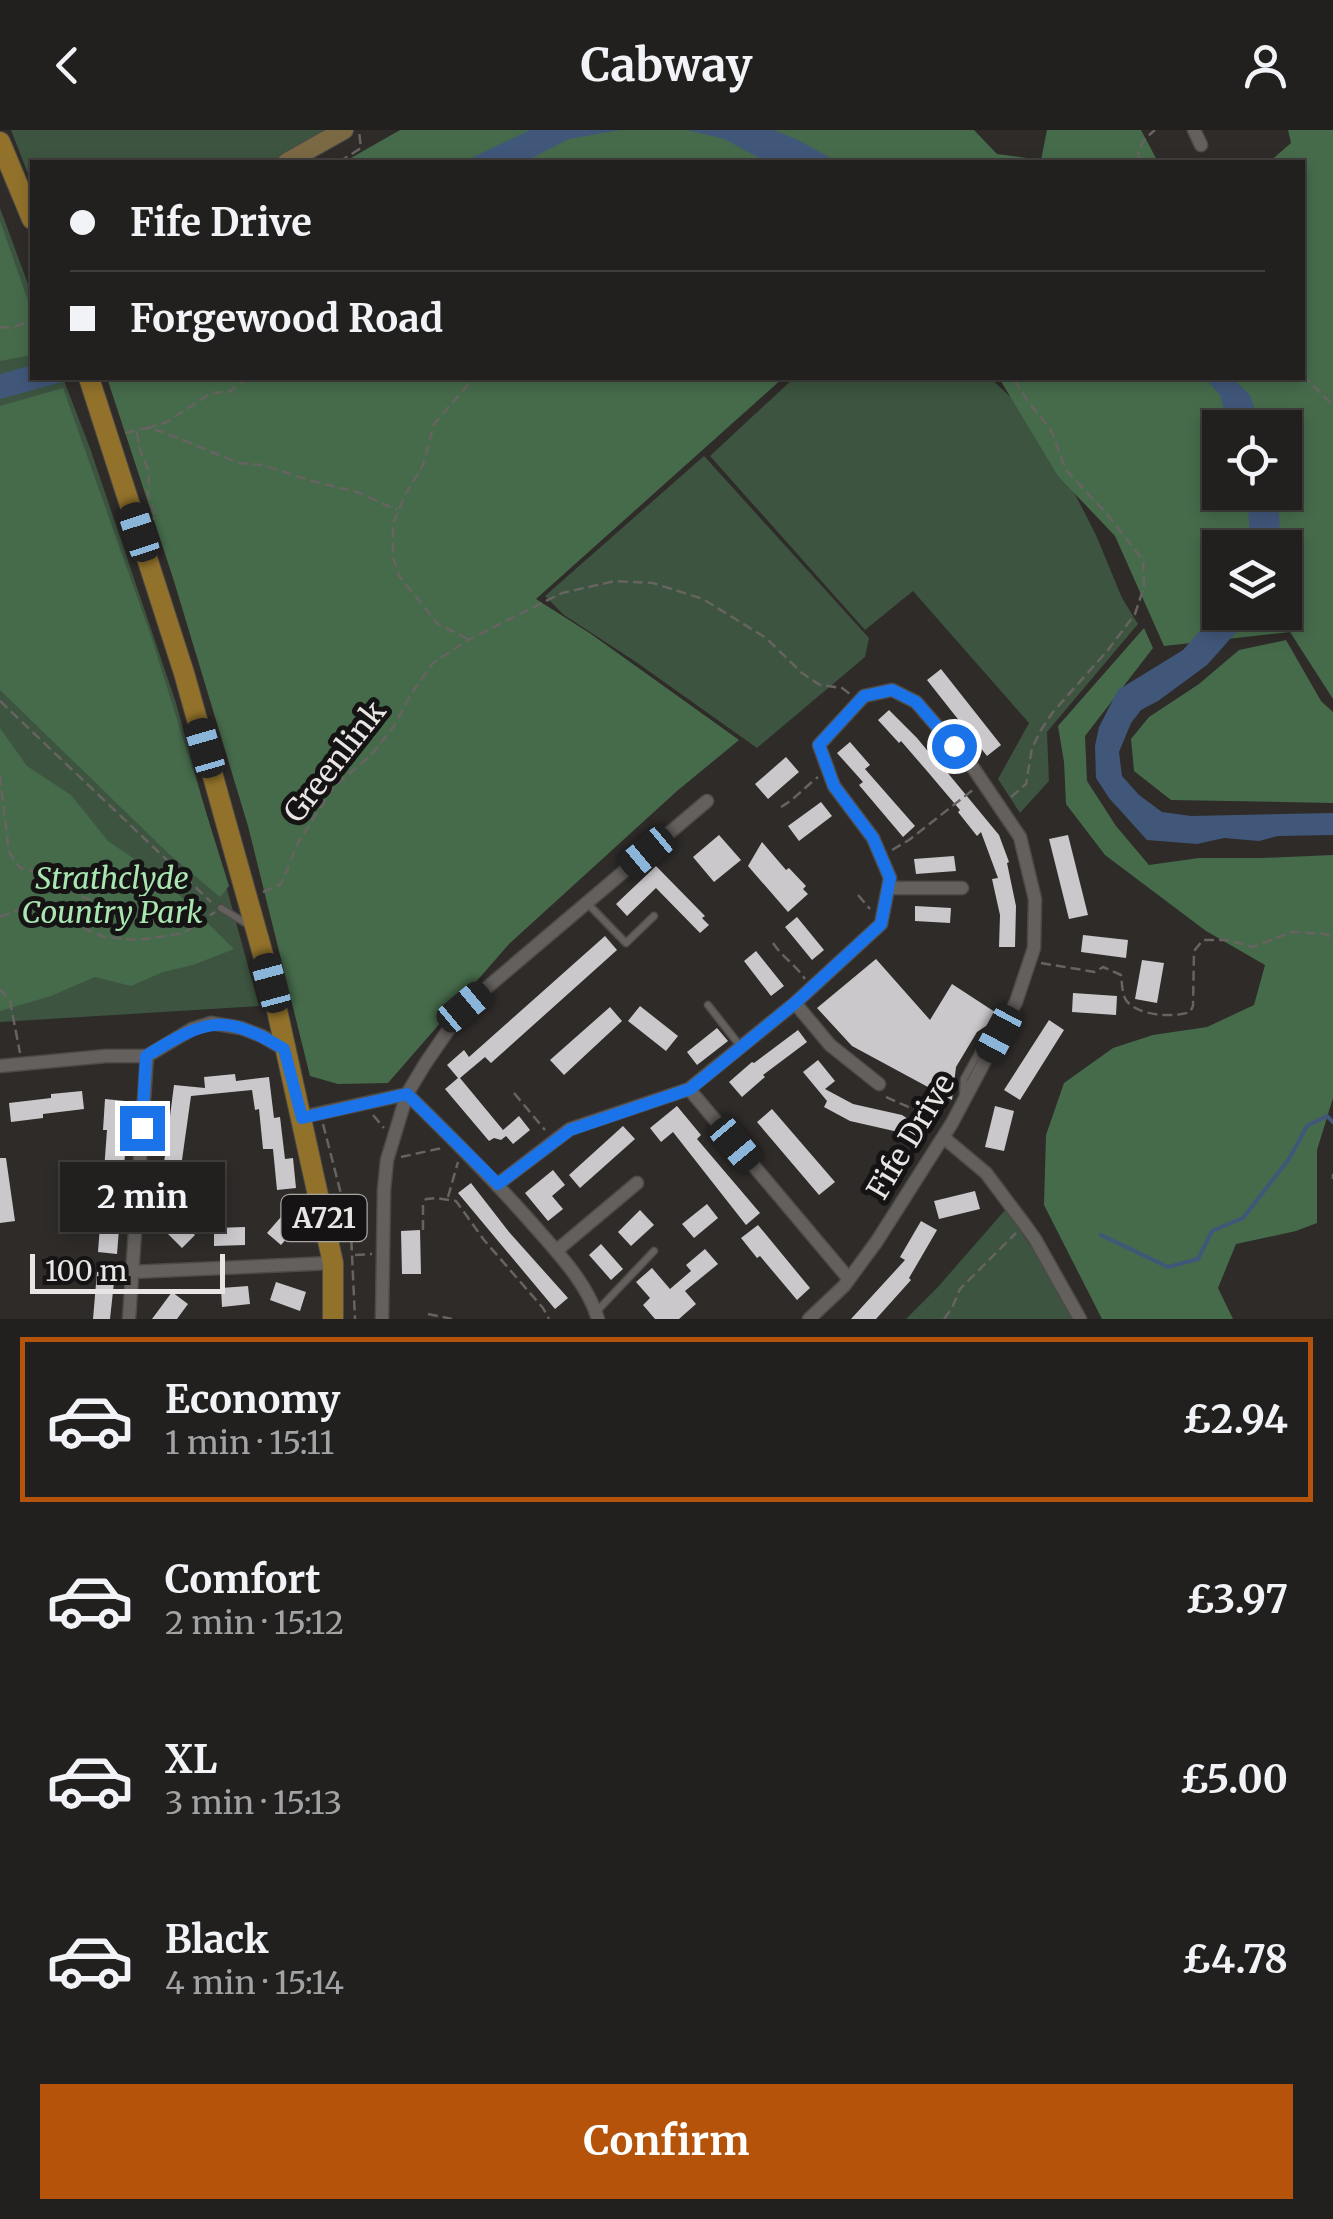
<!DOCTYPE html>
<meta charset="utf-8">
<style>
body{margin:0;font-family:Merriweather,serif;background:#2e2d2c;color:#f1f3f6;height:100vh;display:flex;flex-direction:column;font-size:38px;white-space:nowrap}
*{box-sizing:border-box;margin:0}
p{font-size:32px;color:#a2a3a4}
.icon{flex:none;width:55px;height:55px;fill:none;stroke:currentColor;stroke-width:2;stroke-linecap:round;stroke-linejoin:round}
.map{position:relative;height:1189px;overflow:hidden}
.sheet{display:flex;flex-direction:column;background:#22201f;flex:1}
.sheet>*{flex:none}
.hud{position:absolute;left:30px;top:30px;width:1275px;height:220px;border-radius:0px;box-shadow:0 5px 15px #0003,0 0 0 2px #3f3e3d;display:grid;align-content:center;height:220px;padding:0 40px;background:#22201f}
.buttons{position:absolute;left:1202px;top:280px;display:grid;gap:20px}
.buttons a{display:grid;place-items:center;width:100px;height:100px;border-radius:0px;background:#22201f;box-shadow:0 5px 15px #0003,0 0 0 2px #3f3e3d;font-size:50px}
.scale{position:absolute;left:30px;bottom:25px;width:195px;box-sizing:border-box;padding-left:10px;border:5px solid #e8e5e4;border-top:0;font-size:28px;line-height:35px;white-space:nowrap;color:#e8e5e4;-webkit-text-stroke:8px #151313;paint-order:stroke}
.end{position:absolute;width:45px;height:45px;margin:-22px;border:12px solid #1a73e8;background:#fff;box-shadow:0 0 0 5px #fff}
.from{border-radius:50%}
.bubble{position:absolute;height:70px;border-radius:0px;background:#22201f;box-shadow:0 5px 15px #0003,0 0 0 2px #3f3e3d;font-size:32px;font-weight:700;line-height:70px;text-align:center}
.car{position:absolute;width:30px;height:60px;margin:-30px -15px;border-radius:12px;box-shadow:0 0 8px 2px #0007;background:linear-gradient(#222 24%,#8ab4d8 0 40%,#222 0 76%,#8ab4d8 0 86%,#222 0)}
.hud b{display:flex;align-items:center;gap:35px;height:95px;font-size:38px}
.hud b+b{border-top:2px solid #3f3e3d}
.hud i{width:25px;height:25px;background:#f1f3f6}
ul{padding:18px 0 0;list-style:none}
li{display:flex;align-items:center;gap:30px;height:165px;margin:0 20px 15px;padding:0 20px;border:5px solid transparent;border-radius:0px}
li div{flex:1}
li b{display:block;font-size:38px}
li em{font-style:normal;font-weight:700}
li.on{border-color:#b45309}
li>.icon{width:90px;height:90px;stroke-width:1.5}
.primary-button{display:flex;gap:20px;margin-top:auto;padding:20px 40px}
.primary-button a{flex:1;height:115px;border-radius:0px;background:#b45309;color:#fff;font-size:40px;font-weight:700;line-height:115px;text-align:center}
header{display:flex;justify-content:space-between;align-items:center;height:130px;padding:0 40px;background:#22201f;font-size:45px;font-weight:700}
.map>svg:first-child{display:block}
.green{fill:#3c5440}
.forest{fill:#466b4b;fill-rule:evenodd}
.water{fill:#41577a}
.lines{fill:none;stroke-linecap:round;stroke-linejoin:round}
.stream{stroke:#41577a;stroke-width:4}
.building{fill:#cbc8cc}
.lane-casing{stroke:#4d4a48;stroke-width:9}
.street-casing{stroke:#4d4a48;stroke-width:15}
.secondary-casing{stroke:#4d4a48;stroke-width:20}
.primary-casing{stroke:#4d4a48;stroke-width:22}
.path{stroke:#666361;stroke-width:2.5;stroke-dasharray:10 5;stroke-linecap:butt}
.lane{stroke:#64605e;stroke-width:6}
.street{stroke:#64605e;stroke-width:12}
.secondary{stroke:#7b6944;stroke-width:18}
.primary{stroke:#92722b;stroke-width:20}
.route{stroke:#1a73e8;stroke-width:12}
.labels{text-anchor:middle;stroke-width:10;stroke-linejoin:round;paint-order:stroke}
.shield{fill:#151313;stroke:#a9a6a5;stroke-width:2.5}
.shield-label{font-size:28px;font-weight:bold;fill:#e8e5e4}
.street-label{font-size:30px;fill:#e8e5e4;stroke:#151313}
.park-label{font-size:30px;font-style:italic;fill:#a9e6b1;stroke:#151313}
</style>
<header><svg class="icon" aria-label="back" viewBox="0 0 24 24"><path d="M15 5l-7 7 7 7"/></svg>Cabway<svg class="icon" aria-label="person" viewBox="0 0 24 24"><circle cx="12" cy="8" r="4"/><path d="M4 21q1-7 8-7t8 7"/></svg></header>
<div class="map">
<svg width="1333" height="1189" viewBox="0 0 1333 1189">
<rect width="100%" height="100%" fill="#2e2b29"/>
<path class="green" d="M 11,0 L 327,0 L 271,32 L 32,32 L 32,54 Z
M 0,78 L 32,165 L 32,248 L 63,248 L 90,318 L 176,573 L 259,876 L 0,892 Z
M 794,248 L 990,248 L 1038,292 L 1096,405 L 1122,468 L 1138,494 L 1047,602 L 1049,651 L 1020,683 L 998,649 L 1029,593 L 913,461 L 865,500 L 710,326 Z
M 704,326 L 869,508 L 865,527 L 757,618 L 636,532 L 564,485 L 545,466 Z
M 1006,1079 L 1037,1126 L 1072,1189 L 906,1189 L 937,1158 Z"/>
<path class="forest" d="M 400,0 L 974,0 L 997,24 L 1041,30 L 1047,0 L 1141,0 L 1158,32 L 344,32 Z
M 1288,0 L 1333,0 L 1333,569 L 1290,502 L 1164,516 L 1115,406 L 1058,346 L 999,248 L 1302,248 L 1302,32 L 1269,32 L 1291,13 ZM 1220,298 L 1285,298 L 1285,362 L 1220,362 ZM 1220,418 L 1285,418 L 1285,482 L 1220,482 Z
M 0,91 L 32,182 L 32,225 L 0,231 Z
M 107,248 L 783,248 L 536,469 L 591,504 L 739,610 L 677,661 L 509,814 L 388,953 L 338,954 L 310,946 L 248,696 L 173,448 Z
M 63,258 L 151,506 L 229,756 L 220,767 L 169,724 L 0,560 L 0,276 Z
M 1144,498 L 1153,518 L 1085,606 L 1087,651 L 1116,696 L 1149,735 L 1199,728 L 1263,728 L 1333,725 L 1333,968 L 1317,1020 L 1317,1093 L 1296,1101 L 1236,1114 L 1218,1158 L 1233,1189 L 1102,1189 L 1044,1075 L 1046,1005 L 1064,953 L 1113,918 L 1153,905 L 1207,897 L 1254,875 L 1265,835 L 1206,801 L 1105,725 L 1066,674 L 1064,632 L 1058,596 Z
M 1286,510 L 1321,571 L 1333,582 L 1333,673 L 1171,670 L 1134,641 L 1131,609 L 1149,587 L 1199,554 L 1239,520 Z
M 0,598 L 27,636 L 71,665 L 108,711 L 161,747 L 234,819 L 193,835 L 163,842 L 131,856 L 95,847 L 51,866 L 0,881 Z"/>
<path class="water" d="M 530,0 L 620,0 L 569,9 L 524,32 L 463,32 Z
M 687,0 L 774,0 L 798,10 L 838,32 L 767,32 L 724,9 Z
M 32,235 L 32,248 L 77,248 L 0,269 L 0,244 Z
M 1205,248 L 1232,248 L 1250,265 L 1260,297 L 1229,297 L 1220,265 Z
M 1247,363 L 1276,363 L 1280,394 L 1274,417 L 1247,417 L 1250,409 Z
M 1220,478 L 1220,482 L 1250,483 L 1239,499 L 1207,535 L 1158,571 L 1141,580 L 1131,593 L 1119,622 L 1122,646 L 1139,665 L 1162,682 L 1191,686 L 1333,683 L 1333,705 L 1278,706 L 1259,711 L 1224,708 L 1197,714 L 1147,710 L 1109,668 L 1096,648 L 1095,616 L 1099,597 L 1118,560 L 1183,520 Z"/>
<g class="lines">
<path class="stream" d="M 1101,1105 L 1168,1137 L 1198,1129 L 1212,1101 L 1243,1088 L 1289,1029 L 1307,996 L 1327,986 L 1333,992"/>
</g>
<path class="building" d="M 941,539 L 1001,615 L 987,626 L 927,550 Z
M 889,580 L 917,608 L 941,637 L 942,636 L 999,705 L 1009,732 L 1007,733 L 1016,776 L 1015,817 L 999,817 L 1000,785 L 992,749 L 998,748 L 981,702 L 977,706 L 958,682 L 960,680 L 927,641 L 901,611 L 899,613 L 878,590 Z
M 850,612 L 870,635 L 865,639 L 915,696 L 903,707 L 859,655 L 863,652 L 837,623 Z
M 786,627 L 799,642 L 768,669 L 755,654 Z
M 821,672 L 832,686 L 799,711 L 788,696 Z
M 719,705 L 741,730 L 714,752 L 693,727 Z
M 1068,705 L 1088,785 L 1069,789 L 1049,709 Z
M 762,712 L 786,740 L 789,738 L 806,756 L 803,759 L 808,764 L 788,782 L 748,736 Z
M 954,726 L 956,741 L 916,744 L 914,729 Z
M 656,736 L 705,786 L 702,788 L 709,795 L 700,803 L 656,758 L 627,786 L 616,774 Z
M 915,776 L 951,778 L 950,793 L 915,791 Z
M 797,787 L 824,820 L 812,830 L 785,797 Z
M 1083,805 L 1128,810 L 1126,828 L 1081,822 Z
M 605,806 L 617,820 L 491,933 L 485,927 L 460,948 L 503,1000 L 519,986 L 530,1000 L 513,1014 L 506,1006 L 501,1010 L 494,1008 L 489,1011 L 445,959 L 458,948 L 447,935 L 464,920 L 469,927 Z
M 756,821 L 784,856 L 771,866 L 744,831 Z
M 876,829 L 930,890 L 952,854 L 998,884 L 995,890 L 977,902 L 956,937 L 952,970 L 852,916 L 817,878 Z
M 1142,830 L 1164,833 L 1157,873 L 1135,869 Z
M 1073,863 L 1117,866 L 1116,885 L 1072,882 Z
M 640,876 L 678,906 L 666,921 L 628,891 Z
M 610,877 L 622,891 L 564,945 L 550,930 Z
M 1049,890 L 1064,900 L 1020,970 L 1004,960 Z
M 717,898 L 728,911 L 697,935 L 687,922 Z
M 798,900 L 807,912 L 763,945 L 765,947 L 742,967 L 729,952 L 752,932 L 754,933 Z
M 818,930 L 835,951 L 825,959 L 853,974 L 902,985 L 928,1002 L 919,1017 L 894,1001 L 850,991 L 824,977 L 827,971 L 803,942 Z
M 235,944 L 236,951 L 269,947 L 274,988 L 280,987 L 285,1029 L 293,1028 L 296,1058 L 277,1060 L 273,1019 L 263,1019 L 259,979 L 255,980 L 252,960 L 191,966 L 181,1037 L 183,1038 L 180,1066 L 160,1064 L 174,955 L 205,958 L 204,947 Z
M 82,961 L 84,979 L 43,984 L 43,988 L 11,992 L 9,973 L 51,968 L 51,964 Z
M 105,969 L 125,971 L 121,1012 L 126,1012 L 117,1124 L 98,1122 L 107,1000 L 103,1000 Z
M 677,976 L 701,1005 L 697,1009 L 760,1083 L 746,1095 L 673,1002 L 661,1012 L 650,998 Z
M 995,976 L 1014,981 L 1004,1021 L 985,1017 Z
M 772,979 L 835,1052 L 819,1065 L 757,992 Z
M 623,996 L 635,1009 L 580,1058 L 569,1045 Z
M 0,1028 L 6,1028 L 15,1091 L 0,1093 Z
M 553,1040 L 565,1055 L 552,1066 L 563,1079 L 548,1091 L 525,1063 Z
M 471,1053 L 509,1102 L 568,1168 L 555,1179 L 458,1063 Z
M 975,1061 L 980,1079 L 939,1089 L 934,1071 Z
M 707,1074 L 718,1088 L 694,1108 L 682,1094 Z
M 287,1080 L 301,1092 L 281,1115 L 267,1103 Z
M 640,1080 L 654,1095 L 631,1116 L 618,1102 Z
M 173,1084 L 195,1105 L 182,1118 L 161,1097 Z
M 921,1091 L 937,1100 L 909,1148 L 911,1150 L 876,1189 L 851,1189 L 905,1130 L 900,1127 Z
M 758,1095 L 810,1158 L 797,1170 L 760,1126 L 757,1128 L 741,1108 Z
M 245,1097 L 245,1115 L 214,1116 L 214,1098 Z
M 420,1100 L 421,1144 L 402,1144 L 401,1101 Z
M 601,1114 L 623,1139 L 611,1150 L 589,1125 Z
M 705,1119 L 718,1134 L 685,1161 L 696,1174 L 679,1189 L 655,1189 L 643,1175 L 650,1168 L 636,1152 L 652,1138 L 670,1159 L 691,1141 L 686,1135 Z
M 97,1142 L 115,1143 L 110,1189 L 93,1189 Z
M 276,1152 L 306,1162 L 300,1181 L 270,1170 Z
M 248,1156 L 250,1174 L 222,1177 L 221,1158 Z
M 172,1162 L 188,1174 L 177,1189 L 152,1189 Z"/>
<g class="lines">
<g class="lane-casing">
<path id="lane" d="M 588,774 L 626,813 L 654,786
M 221,778 L 247,794
M 708,875 L 741,917
M 963,967 L 964,949 L 985,911 L 995,906
M 596,1182 L 654,1121"/>
</g>
<g class="street-casing">
<path id="street" d="M 1194,0 L 1201,15
M 888,758 L 962,758
M 795,873 L 830,915 L 879,954
M 0,936 L 106,926 L 147,926 L 192,899 L 211,893 L 241,898 L 262,906 L 284,919
M 689,959 L 849,1149
M 302,987 L 407,964 C 452,1008 496,1052 537,1099 C 560,1125 588,1155 598,1189
M 943,1007 L 986,1043 L 1025,1095 L 1035,1109 L 1080,1189
M 498,1054 L 570,999 L 689,959 L 795,873 L 881,794 L 890,748 L 873,708 L 834,656 L 819,615 L 864,566 L 892,560 L 916,572 L 974,639 L 1020,707 L 1035,769 L 1034,818 L 1016,872 L 952,993 L 877,1111 L 844,1156 L 809,1189
M 556,1121 L 637,1053
M 132,1142 L 333,1133
M 129,1189 L 147,926
M 382,1189 L 384,1060 L 387,1030 L 407,964 L 425,934 L 464,877 L 707,671"/>
</g>
<g class="secondary-casing">
<path id="secondary" d="M 287,32 L 344,0"/>
</g>
<g class="primary-casing">
<path id="primary" d="M 0,12 L 32,89
M 89,248 L 184,543 L 271,853 L 333,1133 L 333,1189"/>
</g>
<path class="path" d="M 339,32 L 361,18 L 359,1
M 1139,32 C 1137,16 1143,10 1155,0
M 0,197 L 12,198 L 32,190
M 1302,245 L 1333,275
M 147,298 L 167,292 L 211,263 L 229,262 L 246,248
M 137,302 L 139,317 L 149,342 L 148,364 L 156,387 L 153,389
M 125,303 L 145,298 L 163,302 L 239,333 L 263,335 L 308,350 L 357,362 L 397,380
M 468,509 L 438,494 L 399,446 L 393,427 L 393,394 L 405,365 L 423,335 L 434,294 L 474,248
M 0,571 L 211,772
M 0,646 L 9,722 L 20,738 L 50,745 L 80,766 L 107,776 L 132,777 L 190,796
M 1011,667 L 1026,654 L 1032,618 L 1041,600 L 1053,582 L 1108,520 L 1135,484 L 1144,457 L 1143,430 L 1106,383 L 1066,340 L 1051,300 L 1027,270 L 1013,248
M 781,677 C 795,669 805,657 818,647
M 892,720 L 909,710 L 974,659
M 263,762 L 281,754 L 298,713 L 333,658 L 371,625 L 394,596 L 411,564 L 433,533 L 468,510 L 562,463 L 615,451 L 653,453 L 703,469 L 766,508 L 802,543 L 820,555 L 842,558 L 850,564
M 858,765 L 870,779
M 0,787 L 31,775 L 104,807 L 139,810 L 184,803 L 215,782
M 773,813 C 782,827 796,835 805,849
M 1041,833 L 1095,842 L 1103,837 L 1121,845 C 1122,853 1122,864 1126,870 C 1137,886 1173,888 1190,882 L 1193,876 L 1194,821 L 1203,810 L 1228,810 L 1253,817 L 1292,802 L 1325,804 L 1333,808
M 0,859 L 10,871 L 20,923
M 514,963 L 545,1000
M 886,967 L 938,990
M 373,985 L 384,998
M 323,994 L 351,1103 L 355,1189
M 401,1027 L 442,1018
M 1333,1044 L 1333,1049
M 448,1067 L 458,1032
M 423,1100 L 423,1075 L 426,1069 L 436,1068 L 456,1071 L 484,1110 L 543,1178 L 549,1189
M 355,1125 L 372,1124
M 428,1184 L 452,1189
M 944,1189 L 952,1178 L 960,1159 L 1016,1103"/>
<use href="#lane" class="lane"/>
<use href="#street" class="street"/>
<use href="#secondary" class="secondary"/>
<use href="#primary" class="primary"/>
</g>
<g class="lines">
<path class="route" d="M 142,998 L 146,926 C 205,890 222,882 284,919 L 302,988 L 407,964 L 498,1054 L 570,1000 L 690,959 L 795,873 L 881,794 L 890,748 L 873,708 L 834,656 L 819,615 L 864,566 L 892,560 L 916,572 L 954,616"/>
</g>
<g class="labels">
<rect class="shield" x="281.5" y="1065" width="85" height="46" rx="8"/>
<g class="shield-label">
<text x="324" y="1098">A721</text>
</g>
<g class="street-label">
<text transform="translate(335 632) rotate(-52)" y="10">Greenlink</text>
<text transform="translate(911 1007) rotate(-59)" y="10">Fife Drive</text>
</g>
<g class="park-label">
<text x="112" y="759">Strathclyde<tspan x="112" dy="34">Country Park</tspan></text>
</g>
</g>
</svg>
<div class="buttons">
<a><svg class="icon" aria-label="locate" viewBox="0 0 24 24"><circle cx="12" cy="12" r="6"/><path d="M12 2v4M12 18v4M2 12h4M18 12h4"/></svg></a>
<a><svg class="icon" aria-label="layers" viewBox="0 0 24 24"><path d="M12 4l9 5-9 5-9-5zM3 14l9 5 9-5"/></svg></a>
</div>
<div class="scale">100 m</div>
<i class="end from" style="left:954px;top:616px"></i>
<i class="end" style="left:142px;top:998px"></i>
<div class="bubble" style="left:60px;top:1032px;width:165px">2 min</div>
<i class="car" style="left:139px;top:402px;rotate:342deg"></i>
<i class="car" style="left:205px;top:618px;rotate:344deg"></i>
<i class="car" style="left:647px;top:722px;rotate:230deg"></i>
<i class="car" style="left:271px;top:853px;rotate:345deg"></i>
<i class="car" style="left:464px;top:877px;rotate:50deg"></i>
<i class="car" style="left:999px;top:904px;rotate:208deg"></i>
<i class="car" style="left:735px;top:1014px;rotate:140deg"></i>
<div class="hud">
<b><i class="from"></i>Fife Drive</b>
<b><i></i>Forgewood Road</b>
</div>
</div>
<section class="sheet">
<ul>
<li class="on"><svg class="icon" aria-label="car" viewBox="0 0 24 24"><path d="M5 17H2v-5l4-1 3-4h7l3 4 3 1v5h-3M9 17h6M6 11h13"/><circle cx="7" cy="17" r="2"/><circle cx="17" cy="17" r="2"/></svg><div><b>Economy</b><p>1 min · 15:11</p></div><em>£2.94</em></li>
<li><svg class="icon" aria-label="car" viewBox="0 0 24 24"><path d="M5 17H2v-5l4-1 3-4h7l3 4 3 1v5h-3M9 17h6M6 11h13"/><circle cx="7" cy="17" r="2"/><circle cx="17" cy="17" r="2"/></svg><div><b>Comfort</b><p>2 min · 15:12</p></div><em>£3.97</em></li>
<li><svg class="icon" aria-label="car" viewBox="0 0 24 24"><path d="M5 17H2v-5l4-1 3-4h7l3 4 3 1v5h-3M9 17h6M6 11h13"/><circle cx="7" cy="17" r="2"/><circle cx="17" cy="17" r="2"/></svg><div><b>XL</b><p>3 min · 15:13</p></div><em>£5.00</em></li>
<li><svg class="icon" aria-label="car" viewBox="0 0 24 24"><path d="M5 17H2v-5l4-1 3-4h7l3 4 3 1v5h-3M9 17h6M6 11h13"/><circle cx="7" cy="17" r="2"/><circle cx="17" cy="17" r="2"/></svg><div><b>Black</b><p>4 min · 15:14</p></div><em>£4.78</em></li>
</ul>
<div class="primary-button"><a>Confirm</a></div>
</section>
